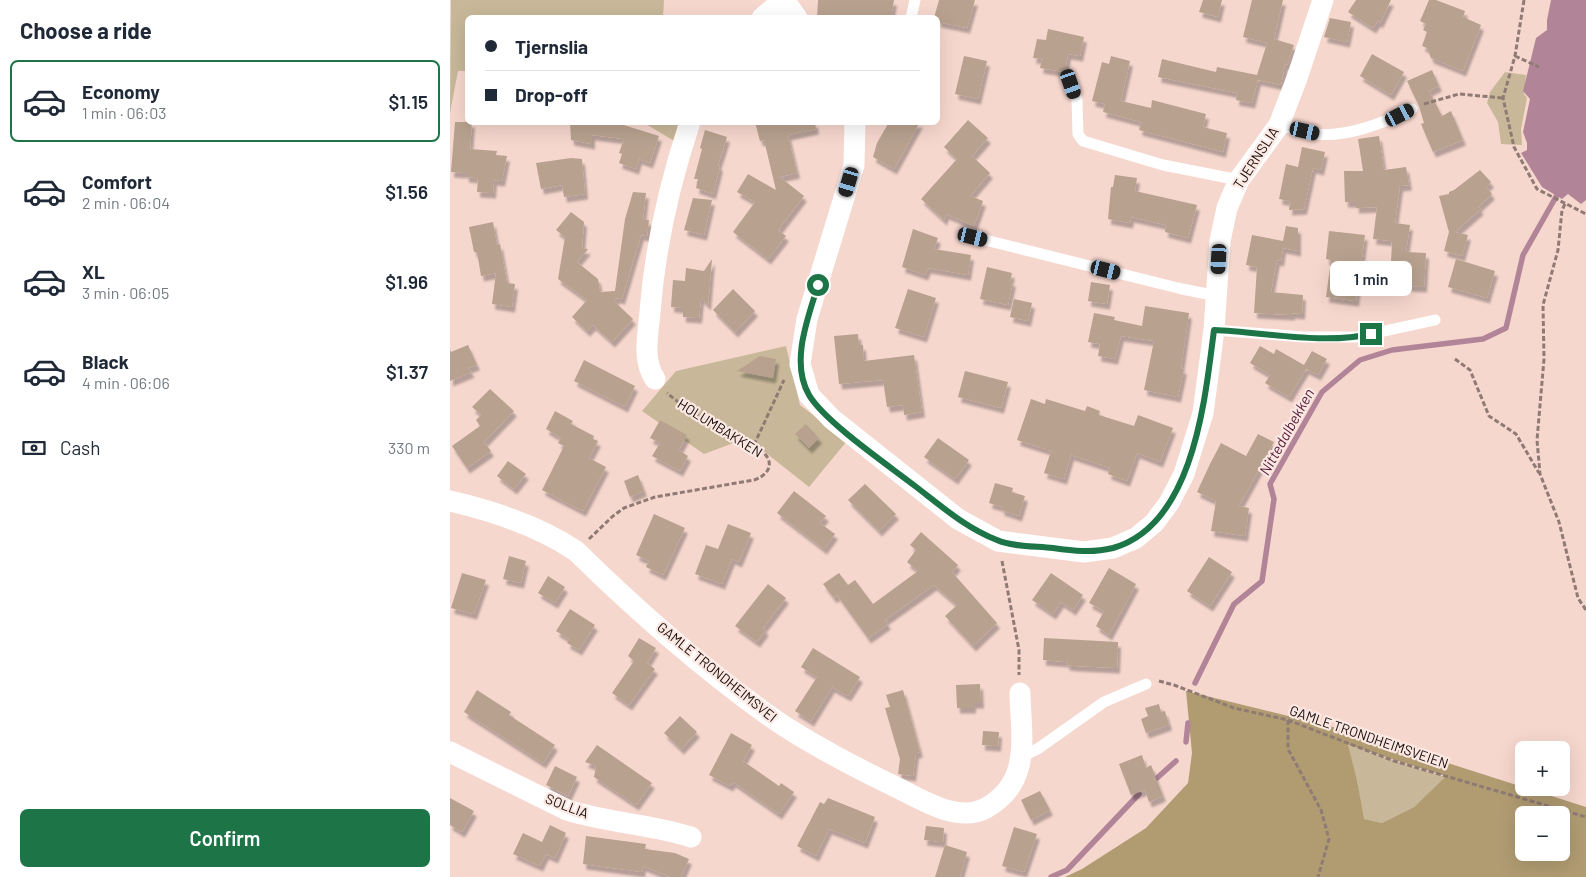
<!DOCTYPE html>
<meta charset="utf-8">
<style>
body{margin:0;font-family:Barlow,sans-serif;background:#f2f2f3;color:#1f2937;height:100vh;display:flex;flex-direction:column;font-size:19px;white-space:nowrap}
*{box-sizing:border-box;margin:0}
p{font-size:16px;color:#747a83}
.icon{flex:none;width:28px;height:28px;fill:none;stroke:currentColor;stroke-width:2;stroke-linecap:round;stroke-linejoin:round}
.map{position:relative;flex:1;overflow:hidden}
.details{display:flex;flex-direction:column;background:#fff;width:450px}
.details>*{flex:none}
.top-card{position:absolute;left:15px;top:15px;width:475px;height:110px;border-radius:8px;box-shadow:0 5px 20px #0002;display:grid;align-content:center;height:110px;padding:0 20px;background:#fff}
.controls{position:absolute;left:1065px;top:741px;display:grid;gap:10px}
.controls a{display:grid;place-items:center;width:55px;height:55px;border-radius:8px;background:#fff;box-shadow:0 5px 20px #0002;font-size:25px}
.end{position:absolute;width:22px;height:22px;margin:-11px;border:6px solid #1c7447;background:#fff;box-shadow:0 0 0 2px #fff}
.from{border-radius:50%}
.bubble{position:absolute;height:35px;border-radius:8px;background:#fff;box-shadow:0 5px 20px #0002;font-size:16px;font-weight:600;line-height:35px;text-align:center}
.car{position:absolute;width:15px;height:30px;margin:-15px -8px;border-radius:6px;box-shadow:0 0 4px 1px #0007;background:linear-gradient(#222 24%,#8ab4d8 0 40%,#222 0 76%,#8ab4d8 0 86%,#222 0)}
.top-card b{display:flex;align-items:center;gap:18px;height:48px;font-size:19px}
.top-card b+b{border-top:1px solid #e0e1e3}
.top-card i{width:12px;height:12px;background:#1f2937}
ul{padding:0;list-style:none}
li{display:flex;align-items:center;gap:15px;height:82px;margin:0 10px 8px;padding:0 10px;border:2px solid transparent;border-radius:8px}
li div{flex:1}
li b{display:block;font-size:19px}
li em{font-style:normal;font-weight:600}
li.active{border-color:#1c7447}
li>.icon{width:45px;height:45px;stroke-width:1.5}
h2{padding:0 20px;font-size:22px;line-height:60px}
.pay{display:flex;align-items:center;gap:12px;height:55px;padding:0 20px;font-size:19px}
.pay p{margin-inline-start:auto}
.button{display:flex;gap:10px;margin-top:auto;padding:10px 20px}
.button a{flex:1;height:58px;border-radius:8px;background:#1c7447;color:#fff;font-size:20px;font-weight:600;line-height:58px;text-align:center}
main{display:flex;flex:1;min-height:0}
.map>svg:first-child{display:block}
.green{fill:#c8b899}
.forest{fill:#b19c72;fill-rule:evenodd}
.water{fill:#b18498}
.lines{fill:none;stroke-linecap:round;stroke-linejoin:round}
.stream{stroke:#b18498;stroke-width:5.5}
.building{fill:#b8a18f;filter:url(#shadow)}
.path{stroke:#8f7a74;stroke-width:3;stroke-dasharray:5 2.5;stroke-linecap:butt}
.service{stroke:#fff;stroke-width:11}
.minor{stroke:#fff;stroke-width:21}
.route{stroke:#1c7447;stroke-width:6}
.labels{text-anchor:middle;stroke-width:4.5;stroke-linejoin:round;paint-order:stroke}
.street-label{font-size:14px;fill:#160c09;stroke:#fbe8e2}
.water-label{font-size:15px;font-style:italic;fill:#5b2240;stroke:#fbe8e2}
</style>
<main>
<section class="details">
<h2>Choose a ride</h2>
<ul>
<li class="active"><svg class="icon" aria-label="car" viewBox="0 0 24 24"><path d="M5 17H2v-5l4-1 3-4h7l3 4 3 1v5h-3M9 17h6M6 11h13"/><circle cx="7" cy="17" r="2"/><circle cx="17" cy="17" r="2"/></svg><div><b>Economy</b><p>1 min · 06:03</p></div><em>$1.15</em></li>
<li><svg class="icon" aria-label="car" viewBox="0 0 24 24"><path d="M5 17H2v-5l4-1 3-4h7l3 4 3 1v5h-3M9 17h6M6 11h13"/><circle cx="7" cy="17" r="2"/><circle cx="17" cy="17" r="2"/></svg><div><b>Comfort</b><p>2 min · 06:04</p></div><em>$1.56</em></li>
<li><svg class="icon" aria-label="car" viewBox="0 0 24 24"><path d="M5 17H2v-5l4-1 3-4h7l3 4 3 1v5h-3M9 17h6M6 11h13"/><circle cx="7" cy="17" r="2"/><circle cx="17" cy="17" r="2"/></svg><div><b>XL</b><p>3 min · 06:05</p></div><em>$1.96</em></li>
<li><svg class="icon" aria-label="car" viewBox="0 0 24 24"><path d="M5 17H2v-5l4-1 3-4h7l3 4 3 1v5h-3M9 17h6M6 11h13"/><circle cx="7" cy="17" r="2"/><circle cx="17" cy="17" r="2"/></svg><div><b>Black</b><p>4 min · 06:06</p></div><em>$1.37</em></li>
</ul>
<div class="pay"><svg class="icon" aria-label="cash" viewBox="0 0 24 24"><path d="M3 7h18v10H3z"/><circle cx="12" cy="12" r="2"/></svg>Cash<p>330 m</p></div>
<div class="button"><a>Confirm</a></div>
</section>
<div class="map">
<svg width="1136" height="877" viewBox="0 0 1136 877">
<defs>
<filter id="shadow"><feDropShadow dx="3" dy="5.5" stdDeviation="1" flood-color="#0004"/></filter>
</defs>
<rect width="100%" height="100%" fill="#f6d7ce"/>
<path class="green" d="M 1,0 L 214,0 L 213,17 L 18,18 L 17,71 L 8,71 L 0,113 Z
M 1055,72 L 1076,75 L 1074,94 L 1077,98 L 1071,129 L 1072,145 L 1051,144 L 1048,122 L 1037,103 L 1040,92 Z
M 194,123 L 231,123 L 226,142 Z
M 336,346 L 350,405 L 397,441 L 359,487 L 297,438 L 254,454 L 192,411 L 226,371 Z
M 897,745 L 995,777 L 964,807 L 932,823 L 913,819 L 907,780 Z"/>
<path class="forest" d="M 736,691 L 891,729 L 1136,807 L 1136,877 L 615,877 L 632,869 L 696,828 L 738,783 L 742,753 ZM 898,745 L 995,776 L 995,777 L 964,807 L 932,823 L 914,819 L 907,780 ZM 1074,815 L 1111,815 L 1111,852 L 1074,852 Z"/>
<path class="water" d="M 1101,0 L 1136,0 L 1136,200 L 1131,204 L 1118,194 L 1112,199 L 1092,187 L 1071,153 L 1077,150 L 1077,143 L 1073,132 L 1080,99 L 1073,91 L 1086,38 L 1097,30 L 1097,20 Z"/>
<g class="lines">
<path class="stream" d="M 745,683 L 784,604 L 812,581 L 824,499 L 820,484 L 872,392 L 910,360 L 942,350 L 1033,339 L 1056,328 L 1073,255 L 1107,195
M 736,742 L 738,723
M 707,778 L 726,761
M 601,877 L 617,870 L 689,794"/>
</g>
<path class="building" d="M 368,0 L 444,0 L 441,18 L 367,18 Z
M 489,0 L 525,0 L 517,28 L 488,22 L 488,18 L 484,18 Z
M 753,0 L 772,0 L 768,17 L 749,12 Z
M 802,0 L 833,0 L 824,39 L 844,45 L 837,65 L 835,64 L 831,85 L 808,80 L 802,103 L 786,100 L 787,93 L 708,77 L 712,59 L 766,72 L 767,67 L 807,75 L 817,43 L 793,37 Z
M 906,0 L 941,0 L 930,23 L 928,21 L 923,28 L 898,12 Z
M 979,0 L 986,0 L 1015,11 L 1013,17 L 1031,25 L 1013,71 L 981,58 L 977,48 L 972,46 L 977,32 L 973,30 L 976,24 L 970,21 Z
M 880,18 L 901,22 L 897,42 L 874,37 Z
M 598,29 L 634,37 L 630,56 L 618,54 L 615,72 L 590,68 L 592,59 L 583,58 L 587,39 L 596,40 Z
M 922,54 L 954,72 L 941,95 L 910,76 Z
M 514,56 L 537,61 L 528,99 L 505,94 Z
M 661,56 L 680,61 L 671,101 L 701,108 L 702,100 L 756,114 L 753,127 L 777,133 L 773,152 L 689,130 L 691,122 L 653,112 L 655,104 L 642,101 L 652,62 L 659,64 Z
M 982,70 L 989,86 L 979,91 L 992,116 L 1001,111 L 1013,140 L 983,152 L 971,124 L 974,123 L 969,106 L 957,81 Z
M 518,120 L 538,138 L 522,156 L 540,173 L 520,196 L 533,201 L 524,226 L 496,214 L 494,220 L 471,199 L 507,159 L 494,147 Z
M 5,122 L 22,122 L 20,149 L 47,151 L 46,155 L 57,156 L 52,181 L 44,180 L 43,193 L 27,192 L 28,178 L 16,177 L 16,173 L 1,172 Z
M 120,122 L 164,122 L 209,136 L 200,163 L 189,159 L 186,169 L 169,163 L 172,154 L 169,153 L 174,139 L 142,135 L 142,144 L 121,140 Z
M 305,122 L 365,122 L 366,129 L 338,135 L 347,173 L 330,177 L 354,196 L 328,230 L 336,236 L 318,259 L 283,232 L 305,202 L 287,192 L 298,174 L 326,190 L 314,140 L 310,141 Z
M 439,122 L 470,122 L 444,169 L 423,157 L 427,143 Z
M 255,130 L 277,137 L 268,165 L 270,166 L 263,194 L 246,188 L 248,179 L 244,179 L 252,149 L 250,148 Z
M 929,136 L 934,170 L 956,167 L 959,185 L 950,186 L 945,223 L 960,225 L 956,252 L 976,253 L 974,287 L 940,285 L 942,241 L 923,239 L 927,207 L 906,208 L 906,202 L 895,202 L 894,171 L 913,171 L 908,139 Z
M 852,147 L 875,152 L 871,170 L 863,168 L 854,209 L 839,210 L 840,201 L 829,199 L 836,164 L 848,167 Z
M 121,158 L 132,159 L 135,194 L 114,197 L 112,185 L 91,189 L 86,163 Z
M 1030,170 L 1041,182 L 1036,187 L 1042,194 L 1028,207 L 1031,209 L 1005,232 L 1018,235 L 1012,256 L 994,251 L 999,232 L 989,196 L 999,194 L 999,192 L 1004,190 Z
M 665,175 L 687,178 L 685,191 L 747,205 L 738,238 L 715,232 L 716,225 L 681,217 L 680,223 L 658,219 L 661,187 L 663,187 Z
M 183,192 L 196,193 L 193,219 L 199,220 L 197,236 L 191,235 L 172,299 L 167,298 L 164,301 L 183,319 L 162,342 L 143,325 L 137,331 L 122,317 L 137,300 L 108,279 L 115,237 L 106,230 L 121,212 L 134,222 L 132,248 L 138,249 L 127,262 L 148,279 L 150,292 L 165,291 L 175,219 Z
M 243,198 L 262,200 L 254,235 L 234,230 Z
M 43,222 L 47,245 L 50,244 L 57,283 L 65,284 L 62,307 L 42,304 L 46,273 L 31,276 L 27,252 L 24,252 L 19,227 Z
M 836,226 L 848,228 L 848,251 L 833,248 L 831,261 L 827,260 L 821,292 L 853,295 L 852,314 L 842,313 L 842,315 L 804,313 L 807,267 L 796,265 L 802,235 L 833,241 Z
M 463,229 L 488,238 L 484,249 L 521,255 L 518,275 L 478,268 L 475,275 L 452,267 Z
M 879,231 L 915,235 L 906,301 L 876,297 L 881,260 L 876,259 Z
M 262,259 L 258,305 L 251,298 L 249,318 L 233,317 L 233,308 L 221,307 L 223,280 L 235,281 L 236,268 L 254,271 Z
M 1006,259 L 1045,271 L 1037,298 L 998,287 Z
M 537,267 L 562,273 L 560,281 L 563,281 L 558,305 L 530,299 Z
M 641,282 L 660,285 L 657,304 L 638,301 Z
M 283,289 L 305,311 L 285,332 L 263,310 Z
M 458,289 L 486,298 L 474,337 L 445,328 Z
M 564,299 L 582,303 L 578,321 L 560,317 Z
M 695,306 L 739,313 L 731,368 L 734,369 L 728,397 L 694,390 L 704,341 L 671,336 L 665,359 L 648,356 L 650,344 L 638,342 L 644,313 L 665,317 L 664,320 L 692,326 Z
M 408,334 L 409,345 L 413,345 L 414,361 L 464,355 L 472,412 L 454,415 L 453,405 L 437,407 L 433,380 L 389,384 L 384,336 Z
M 18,345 L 27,365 L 18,368 L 22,372 L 0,381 L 0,350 L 1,352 Z
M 810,346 L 824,354 L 826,349 L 854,365 L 862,351 L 877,359 L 868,375 L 856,369 L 839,397 L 815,383 L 820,375 L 800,363 Z
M 310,356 L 326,359 L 323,378 L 287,371 Z
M 134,360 L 185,386 L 175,407 L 124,381 Z
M 515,371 L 558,382 L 551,408 L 508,397 Z
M 40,389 L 64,411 L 34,442 L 41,451 L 17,468 L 2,446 L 30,426 L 26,420 L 31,415 L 22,407 Z
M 581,399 L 595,404 L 596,399 L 635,411 L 637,406 L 650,411 L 649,415 L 684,426 L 688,415 L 723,428 L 710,462 L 687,453 L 677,481 L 658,474 L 660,468 L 621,455 L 614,479 L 594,473 L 601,451 L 567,440 Z
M 105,411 L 123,421 L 121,424 L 144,436 L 143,439 L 148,441 L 139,458 L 156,467 L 133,511 L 92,490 L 114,446 L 108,443 L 111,438 L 96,429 Z
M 210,420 L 237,435 L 229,450 L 238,456 L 230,471 L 202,456 L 210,443 L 200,438 Z
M 356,424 L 369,438 L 359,448 L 345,434 Z
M 808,434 L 824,442 L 789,506 L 799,508 L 795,536 L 761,531 L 766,501 L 747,492 L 760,464 L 771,443 L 796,456 Z
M 488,438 L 519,460 L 505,479 L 474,457 Z
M 58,461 L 76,474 L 64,489 L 47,476 Z
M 188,475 L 194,491 L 180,497 L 174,481 Z
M 545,483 L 563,488 L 562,492 L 575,496 L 569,516 L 551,510 L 552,507 L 539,503 Z
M 415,484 L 446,514 L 429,531 L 398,500 Z
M 344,491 L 376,516 L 370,523 L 385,534 L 374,549 L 327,513 Z
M 204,514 L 235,528 L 213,575 L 196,567 L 199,561 L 186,555 Z
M 278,524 L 301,533 L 289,562 L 282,559 L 272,584 L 245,574 L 256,545 L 268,549 Z
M 471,532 L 508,565 L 502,572 L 547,623 L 523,646 L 495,616 L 507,605 L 484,585 L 435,620 L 438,624 L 418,638 L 387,595 L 384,598 L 373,584 L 389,573 L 398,585 L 405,580 L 423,604 L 468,571 L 457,562 L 466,550 L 460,545 Z
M 59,556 L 76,561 L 71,583 L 53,579 Z
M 759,557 L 782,572 L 760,606 L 737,591 Z
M 659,568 L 686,584 L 659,635 L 646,626 L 654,611 L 639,603 Z
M 12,573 L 36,580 L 24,614 L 1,608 Z
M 601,573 L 633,595 L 623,610 L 611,602 L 603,614 L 582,600 Z
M 98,576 L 115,587 L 105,603 L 88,593 Z
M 318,584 L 336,598 L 313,628 L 316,630 L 307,642 L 285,626 Z
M 120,609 L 145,625 L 129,650 L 117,643 L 119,639 L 106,631 Z
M 189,638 L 206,648 L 197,663 L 205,669 L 179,705 L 162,693 L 184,661 L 178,656 Z
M 594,638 L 668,642 L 667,668 L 626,666 L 616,665 L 617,662 L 593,660 Z
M 363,648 L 410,677 L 398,696 L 382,687 L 361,721 L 345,711 L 367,677 L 351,667 Z
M 530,684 L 531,703 L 523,703 L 523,708 L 507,708 L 506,685 Z
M 27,690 L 61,712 L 59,715 L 105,745 L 93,763 L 14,712 Z
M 453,690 L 470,752 L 466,753 L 463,776 L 448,774 L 450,759 L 435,708 L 440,707 L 436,695 Z
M 709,704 L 711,712 L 715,711 L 719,725 L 696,733 L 691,719 L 698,716 L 695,708 Z
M 230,716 L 247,732 L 231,749 L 214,733 Z
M 533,731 L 549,732 L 548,746 L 532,745 Z
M 281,733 L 302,745 L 293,761 L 329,786 L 331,783 L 344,792 L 329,814 L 283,782 L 280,786 L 259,775 Z
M 147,745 L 202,783 L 186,805 L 144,777 L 146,766 L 135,762 Z
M 692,755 L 696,768 L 701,765 L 713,796 L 699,802 L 695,790 L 681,795 L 669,764 Z
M 105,766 L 127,777 L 118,796 L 96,785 Z
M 590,791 L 600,810 L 581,820 L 571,800 Z
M 0,798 L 24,811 L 12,832 L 0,825 Z
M 378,798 L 425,817 L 415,843 L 379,829 L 366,856 L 347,846 L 370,802 L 374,804 Z
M 100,825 L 116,833 L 105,858 L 96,854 L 90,866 L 63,854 L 73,833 L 92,842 Z
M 476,826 L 494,828 L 493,842 L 474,840 Z
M 564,827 L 587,834 L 574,872 L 552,866 Z
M 136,836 L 196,844 L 195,849 L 225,853 L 239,859 L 231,877 L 220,877 L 193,866 L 192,872 L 133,864 Z
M 495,845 L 517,852 L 510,877 L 485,877 Z"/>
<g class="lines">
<path class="path" d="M 1074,0 L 1065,56 L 1053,98 L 1064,147 L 1087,189 L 1136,214
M 1065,56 L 1089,67
M 974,104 L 1009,94 L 1053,98
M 1115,204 L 1112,210 L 1108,250 L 1093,305 L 1094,359 L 1087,440 L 1090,474 L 1109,522 L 1128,598 L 1136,610
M 1005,359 L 1020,370 L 1039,416 L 1066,434 L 1089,473
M 304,445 L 334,380
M 139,539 L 163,516 L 174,508 L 205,497 L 304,480 C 316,476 325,466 315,454 C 303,440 281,434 265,425 C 249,416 231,405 217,393
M 552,561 L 569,650 L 569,675
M 709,681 L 724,685 L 784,708 L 838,720 L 944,761 L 1136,817
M 838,720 L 838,749 L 871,810 L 879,839 L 868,877"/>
<path class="service" d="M 461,18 L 465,0
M 621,84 L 627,100 L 628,134 L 633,141 L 713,165 L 789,180
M 829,125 C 841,128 854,132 867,134 C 896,138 936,122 962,109
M 523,237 L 732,289 L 767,296
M 764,330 L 854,337 L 907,337 L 985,320
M 571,757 L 589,748 L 654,702 L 696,684"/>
<path class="minor" d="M 334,0 L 347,18
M 312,18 L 333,0
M 405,122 L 404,165 L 357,319 L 350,364 L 359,395 L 382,419 L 508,519 L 548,541 L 634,552 L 663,548 L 686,538 L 704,523 L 719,503 L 734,474 L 753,413 L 764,330 L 770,241 L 777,208 L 789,180 L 829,125 L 847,78 L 873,0
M 205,379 C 192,360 198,335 200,312 C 205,247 219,185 240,122
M 0,501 C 43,511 89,526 126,551 C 184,608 249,665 315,713 C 357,743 404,767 450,789 C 474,801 509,823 536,808 C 582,782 571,738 570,693
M 0,752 L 117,810 C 158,823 200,824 241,837"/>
</g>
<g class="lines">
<path class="route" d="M 368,285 C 358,318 340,362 359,395 C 375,422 438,465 465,486 C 491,506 516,528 547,540 C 563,547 586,546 603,548 C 623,551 643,553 663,548 C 744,525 755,399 764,330 C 814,332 873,345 921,334"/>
</g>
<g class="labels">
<g class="street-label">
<text transform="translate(806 158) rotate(-57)" y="5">TJERNSLIA</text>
<text transform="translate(270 428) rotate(32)" y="5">HOLUMBAKKEN</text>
<text transform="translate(267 672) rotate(39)" y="5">GAMLE TRONDHEIMSVEI</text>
<text transform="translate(919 737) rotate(19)" y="5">GAMLE TRONDHEIMSVEIEN</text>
<text transform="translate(117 806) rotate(21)" y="5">SOLLIA</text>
</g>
<g class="water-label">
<text transform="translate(837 432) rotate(-61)" y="5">Nittedalbekken</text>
</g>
</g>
</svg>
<div class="controls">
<a>+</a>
<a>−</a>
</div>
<i class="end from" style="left:368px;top:285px"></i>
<i class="end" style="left:921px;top:334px"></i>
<div class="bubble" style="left:880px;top:261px;width:82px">1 min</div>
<i class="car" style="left:621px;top:84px;rotate:161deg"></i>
<i class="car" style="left:950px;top:115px;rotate:63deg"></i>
<i class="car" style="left:855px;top:131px;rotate:103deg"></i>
<i class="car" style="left:399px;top:182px;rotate:197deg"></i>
<i class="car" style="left:523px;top:237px;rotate:104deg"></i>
<i class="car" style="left:769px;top:259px;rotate:183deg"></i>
<i class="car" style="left:656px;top:270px;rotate:104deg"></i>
<div class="top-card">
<b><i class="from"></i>Tjernslia</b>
<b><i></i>Drop-off</b>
</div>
</div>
</main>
